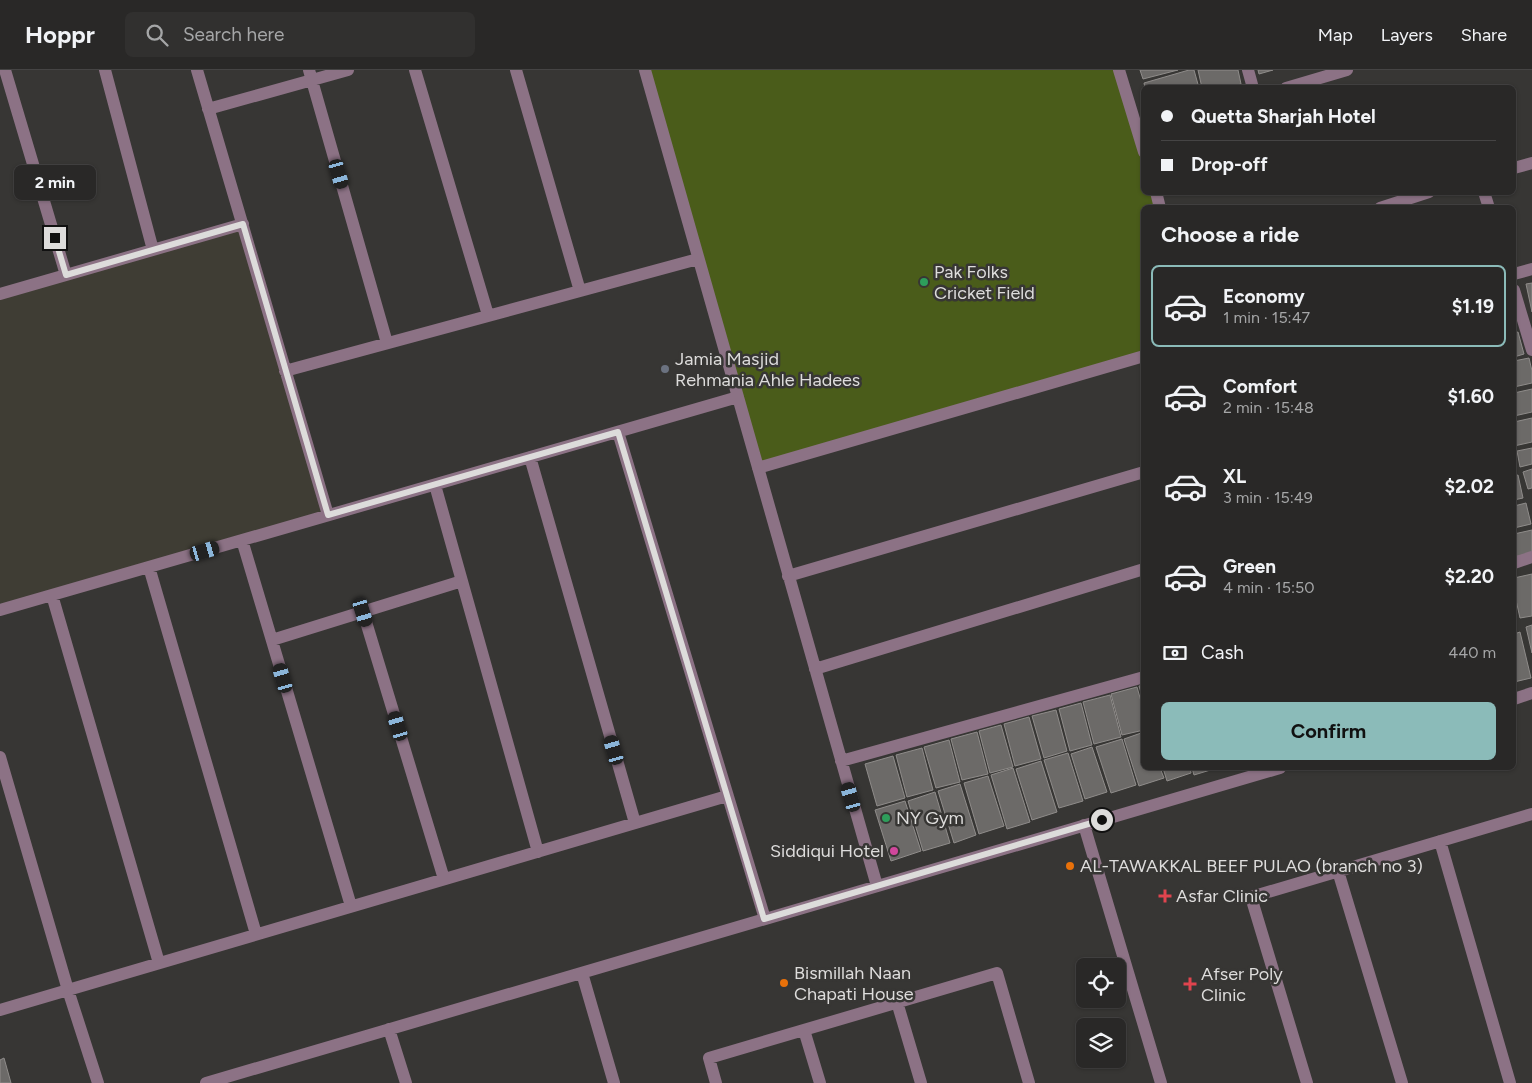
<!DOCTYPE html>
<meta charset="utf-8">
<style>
body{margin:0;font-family:Figtree,sans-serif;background:#31302f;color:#f1f3f6;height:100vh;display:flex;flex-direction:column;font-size:19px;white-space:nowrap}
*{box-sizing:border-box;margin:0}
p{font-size:16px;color:#a5a6a7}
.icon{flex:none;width:28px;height:28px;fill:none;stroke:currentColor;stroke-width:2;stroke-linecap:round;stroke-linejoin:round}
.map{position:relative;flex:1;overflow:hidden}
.panel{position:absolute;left:1141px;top:135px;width:375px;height:565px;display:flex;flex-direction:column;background:#292827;border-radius:8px;box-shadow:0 1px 4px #0004,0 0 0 1px #454444}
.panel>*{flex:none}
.guide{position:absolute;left:1141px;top:15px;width:375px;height:110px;border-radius:8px;box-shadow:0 1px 4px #0004,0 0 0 1px #454444;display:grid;align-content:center;height:110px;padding:0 20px;background:#292827}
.controls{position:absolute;left:1076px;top:888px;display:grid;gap:10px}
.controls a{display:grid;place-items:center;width:50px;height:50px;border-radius:8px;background:#292827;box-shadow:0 1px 4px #0004,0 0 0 1px #454444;font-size:25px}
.end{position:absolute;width:22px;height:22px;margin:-11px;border:6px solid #dddcdb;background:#111;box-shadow:0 0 0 2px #111}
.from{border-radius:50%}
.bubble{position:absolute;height:35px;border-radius:8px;background:#292827;box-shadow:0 1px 4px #0004,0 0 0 1px #454444;font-size:16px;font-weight:700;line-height:35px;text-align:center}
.car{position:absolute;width:15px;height:30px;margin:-15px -8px;border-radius:6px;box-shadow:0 0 4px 1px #0007;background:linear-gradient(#222 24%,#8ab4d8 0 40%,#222 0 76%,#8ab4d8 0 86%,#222 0)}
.guide b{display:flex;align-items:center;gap:18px;height:48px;font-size:19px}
.guide b+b{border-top:1px solid #454444}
.guide i{width:12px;height:12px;background:#f1f3f6}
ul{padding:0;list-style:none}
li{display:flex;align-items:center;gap:15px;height:82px;margin:0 10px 8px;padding:0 10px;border:2px solid transparent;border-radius:8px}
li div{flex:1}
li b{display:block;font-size:19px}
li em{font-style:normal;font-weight:700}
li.selected{border-color:#8bbbb9}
li>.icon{width:45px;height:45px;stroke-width:1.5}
h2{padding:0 20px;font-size:22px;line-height:60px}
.pay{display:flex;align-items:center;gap:12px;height:55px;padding:0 20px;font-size:19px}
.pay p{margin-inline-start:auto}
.action{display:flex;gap:10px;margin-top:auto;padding:10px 20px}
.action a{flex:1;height:58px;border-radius:8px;background:#8bbbb9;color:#111;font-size:20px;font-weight:700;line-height:58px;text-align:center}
header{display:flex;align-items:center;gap:30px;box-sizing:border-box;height:70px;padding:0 25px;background:#292827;border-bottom:1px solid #454444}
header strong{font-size:24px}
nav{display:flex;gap:28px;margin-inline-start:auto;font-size:18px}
.search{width:350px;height:45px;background:#31302f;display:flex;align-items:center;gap:12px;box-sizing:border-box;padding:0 18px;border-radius:8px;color:#a5a6a7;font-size:19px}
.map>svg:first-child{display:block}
.built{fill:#3f3d34}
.green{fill:#4a5c1a}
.building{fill:#6c6a68;stroke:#8f8c8a}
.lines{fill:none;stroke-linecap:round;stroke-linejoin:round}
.minor{stroke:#8c7285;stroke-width:12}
.route{stroke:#dddcdb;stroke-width:6}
.leisure-dot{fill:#2e9e5b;stroke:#373634;stroke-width:2}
.worship-dot{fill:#6b7280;stroke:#373634;stroke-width:2}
.hotel-dot{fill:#d1479c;stroke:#373634;stroke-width:2}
.food-dot{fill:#e8710a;stroke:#373634;stroke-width:2}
.health-dot{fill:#e0444e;stroke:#373634;stroke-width:2}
.labels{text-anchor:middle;stroke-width:5;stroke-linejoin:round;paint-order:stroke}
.poi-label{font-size:18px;fill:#dddcdb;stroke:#373634;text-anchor:start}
</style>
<header>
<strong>Hoppr</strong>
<div class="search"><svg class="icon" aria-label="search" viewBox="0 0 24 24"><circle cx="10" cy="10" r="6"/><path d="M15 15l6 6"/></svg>Search here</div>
<nav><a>Map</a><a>Layers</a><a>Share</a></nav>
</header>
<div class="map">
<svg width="1532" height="1013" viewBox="0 0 1532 1013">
<rect width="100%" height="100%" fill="#373634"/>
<path class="built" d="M 243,154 L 328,445 L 2,540 L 0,532 L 0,225 Z"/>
<path class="green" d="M 645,0 L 1119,0 L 1144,82 L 1144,122 L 1156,123 L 1160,137 L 1144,138 L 1144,286 L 758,398 Z"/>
<path class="building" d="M 1140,0 L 1178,0 L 1143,9 Z
M 1189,0 L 1194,0 L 1199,18 L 1145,18 L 1144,13 Z
M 1198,0 L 1238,0 L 1241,14 L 1225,18 L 1202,18 Z
M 1258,0 L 1273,0 L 1259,4 Z
M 1532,213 L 1532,242 L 1526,214 Z
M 1518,262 L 1524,284 L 1514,287 L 1514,263 Z
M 1529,288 L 1532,301 L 1532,313 L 1514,317 L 1514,291 Z
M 1532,319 L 1532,342 L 1514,346 L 1514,323 Z
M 1532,348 L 1532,372 L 1514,376 L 1514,352 Z
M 1532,378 L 1532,394 L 1520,397 L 1517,381 Z
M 1532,399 L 1532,418 L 1528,419 L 1523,402 Z
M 1518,405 L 1523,428 L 1514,430 L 1514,406 Z
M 1526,433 L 1531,454 L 1514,458 L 1514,436 Z
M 1532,460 L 1532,483 L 1514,487 L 1514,464 Z
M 1532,504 L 1532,546 L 1520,548 L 1514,521 L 1514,508 Z
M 1532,555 L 1532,583 L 1526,557 Z
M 1520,562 L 1531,608 L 1514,612 L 1514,564 Z
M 1144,615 L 1144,633 L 1139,616 Z
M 1137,617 L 1144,642 L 1144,660 L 1122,665 L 1111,624 Z
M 1110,625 L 1121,667 L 1094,674 L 1083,632 Z
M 1081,633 L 1092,675 L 1070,681 L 1059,639 Z
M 1056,640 L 1067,681 L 1044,688 L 1032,646 Z
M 1029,647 L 1041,689 L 1015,696 L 1004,654 Z
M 1001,655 L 1013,697 L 990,703 L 979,661 Z
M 977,662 L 988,704 L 962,710 L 951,669 Z
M 1144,662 L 1144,698 L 1160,698 L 1164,708 L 1139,716 L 1124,669 Z
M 1122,669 L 1136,715 L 1111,723 L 1096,677 Z
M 949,670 L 960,712 L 936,718 L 924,677 Z
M 1092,677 L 1107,722 L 1085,729 L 1071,684 Z
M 922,678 L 933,720 L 907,727 L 896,685 Z
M 1068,683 L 1083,731 L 1059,738 L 1044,690 Z
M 893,686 L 905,728 L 877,736 L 865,694 Z
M 1041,691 L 1057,742 L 1032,750 L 1016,699 Z
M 1013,698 L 1030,752 L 1007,759 L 991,705 Z
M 1163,698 L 1190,698 L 1191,703 L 1167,711 Z
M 1192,698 L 1217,698 L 1194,705 Z
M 988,706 L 1004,756 L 979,764 L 964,713 Z
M 960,714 L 976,765 L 954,773 L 938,721 Z
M 935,722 L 950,773 L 923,781 L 908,731 Z
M 905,731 L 921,781 L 891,791 L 875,740 Z
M 4,988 L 11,1013 L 0,1013 L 0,990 Z"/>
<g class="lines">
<path class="minor" d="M 5,0 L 66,205
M 105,0 L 153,180
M 197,0 L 328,445
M 309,0 L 387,273
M 415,0 L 488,245
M 516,0 L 580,221
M 645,0 L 877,816
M 1119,0 L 1144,82
M 1248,0 L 1253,18
M 1286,18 L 1347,0
M 208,39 L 348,0
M 1514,98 L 1532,93
M 1156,122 L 1160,138
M 1484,122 L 1489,138
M 1380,138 L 1429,122
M 1514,204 L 1532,199
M 1514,220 L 1532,280
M 0,224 L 243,154
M 285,301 L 698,189
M 618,362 L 765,849
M 530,387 L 635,753
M 758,398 L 1144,286
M 435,415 L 538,782
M 242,470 L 351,836
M 1514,493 L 1532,487
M 149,497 L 256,864
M 788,506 L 1144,402
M 52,525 L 159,893
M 0,540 L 738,327
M 363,542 L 444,809
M 272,570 L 462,511
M 815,599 L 1144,499
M 1514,629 L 1532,623
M 0,687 L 68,920 L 98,1013
M 841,691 L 1144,607
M 1084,755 L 1161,1013
M 1440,771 L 1510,1013
M 1338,801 L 1402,1013
M 582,903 L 614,1013
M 897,932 L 921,1013
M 0,940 L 727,726
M 389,959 L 406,1013
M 804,960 L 820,1013
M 206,1013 L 1280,698
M 716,1013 L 709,988 L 997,903 L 1029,1013
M 1307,1013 L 1251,827 L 1532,744"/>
</g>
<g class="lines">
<path class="route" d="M 55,168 L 66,205 L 243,154 L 328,445 L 618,362 L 764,849 L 1102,750"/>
</g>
<g class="leisure-dot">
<circle cx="924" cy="212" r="5"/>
<circle cx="886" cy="748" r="5"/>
</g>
<circle class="worship-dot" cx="665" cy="299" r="5"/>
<circle class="hotel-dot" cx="894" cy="781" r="5"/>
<g class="food-dot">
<circle cx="1070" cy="796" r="5"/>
<circle cx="784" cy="913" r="5"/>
</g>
<g class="health-dot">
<path d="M1162.5 818.5h5v5h5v5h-5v5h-5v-5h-5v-5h5z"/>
<path d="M1187.5 906.5h5v5h5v5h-5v5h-5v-5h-5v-5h5z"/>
</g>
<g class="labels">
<g class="poi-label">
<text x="934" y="208">Pak Folks<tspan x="934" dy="21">Cricket Field</tspan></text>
<text x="675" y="295">Jamia Masjid<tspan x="675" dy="21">Rehmania Ahle Hadees</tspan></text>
<text x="896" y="754">NY Gym</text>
<text x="884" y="787" text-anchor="end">Siddiqui Hotel</text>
<text x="1080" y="802">AL-TAWAKKAL BEEF PULAO (branch no 3)</text>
<text x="1176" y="832">Asfar Clinic</text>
<text x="794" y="909">Bismillah Naan<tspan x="794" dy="21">Chapati House</tspan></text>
<text x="1201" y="910">Afser Poly<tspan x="1201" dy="21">Clinic</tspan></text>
</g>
</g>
</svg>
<div class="controls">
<a><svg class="icon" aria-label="locate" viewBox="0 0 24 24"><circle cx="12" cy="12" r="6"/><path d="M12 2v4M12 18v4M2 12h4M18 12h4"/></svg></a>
<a><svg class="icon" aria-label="layers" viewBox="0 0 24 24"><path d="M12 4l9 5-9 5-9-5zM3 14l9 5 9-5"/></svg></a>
</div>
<i class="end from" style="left:1102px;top:750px"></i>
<i class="end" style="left:55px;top:168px"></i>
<div class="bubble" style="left:14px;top:95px;width:82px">2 min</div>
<i class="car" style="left:339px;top:104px;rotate:164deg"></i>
<i class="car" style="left:205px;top:481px;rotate:74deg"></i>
<i class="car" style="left:363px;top:542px;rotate:163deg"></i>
<i class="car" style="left:283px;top:608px;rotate:344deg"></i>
<i class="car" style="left:398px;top:656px;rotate:343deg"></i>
<i class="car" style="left:614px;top:680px;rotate:344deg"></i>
<i class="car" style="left:851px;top:727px;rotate:344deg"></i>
<div class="guide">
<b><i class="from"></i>Quetta Sharjah Hotel</b>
<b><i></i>Drop-off</b>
</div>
<section class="panel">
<h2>Choose a ride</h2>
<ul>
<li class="selected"><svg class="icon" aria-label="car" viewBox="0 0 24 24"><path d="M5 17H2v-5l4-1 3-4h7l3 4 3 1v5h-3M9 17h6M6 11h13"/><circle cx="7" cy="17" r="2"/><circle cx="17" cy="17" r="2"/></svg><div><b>Economy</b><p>1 min · 15:47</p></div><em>$1.19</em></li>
<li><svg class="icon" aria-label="car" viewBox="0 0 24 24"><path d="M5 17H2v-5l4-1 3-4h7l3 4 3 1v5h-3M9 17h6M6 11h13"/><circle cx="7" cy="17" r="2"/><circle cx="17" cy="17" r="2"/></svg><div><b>Comfort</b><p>2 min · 15:48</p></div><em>$1.60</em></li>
<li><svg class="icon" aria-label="car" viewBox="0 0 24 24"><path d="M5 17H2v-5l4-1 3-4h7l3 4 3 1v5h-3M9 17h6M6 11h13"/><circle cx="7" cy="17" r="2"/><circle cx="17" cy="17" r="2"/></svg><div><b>XL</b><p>3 min · 15:49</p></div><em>$2.02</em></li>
<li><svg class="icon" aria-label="car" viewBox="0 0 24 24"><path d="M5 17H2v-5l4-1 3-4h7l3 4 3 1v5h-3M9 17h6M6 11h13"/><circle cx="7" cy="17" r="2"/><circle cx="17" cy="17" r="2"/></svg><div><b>Green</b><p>4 min · 15:50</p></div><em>$2.20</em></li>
</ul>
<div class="pay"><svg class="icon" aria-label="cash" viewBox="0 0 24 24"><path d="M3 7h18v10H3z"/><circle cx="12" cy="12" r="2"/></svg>Cash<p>440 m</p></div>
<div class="action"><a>Confirm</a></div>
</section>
</div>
